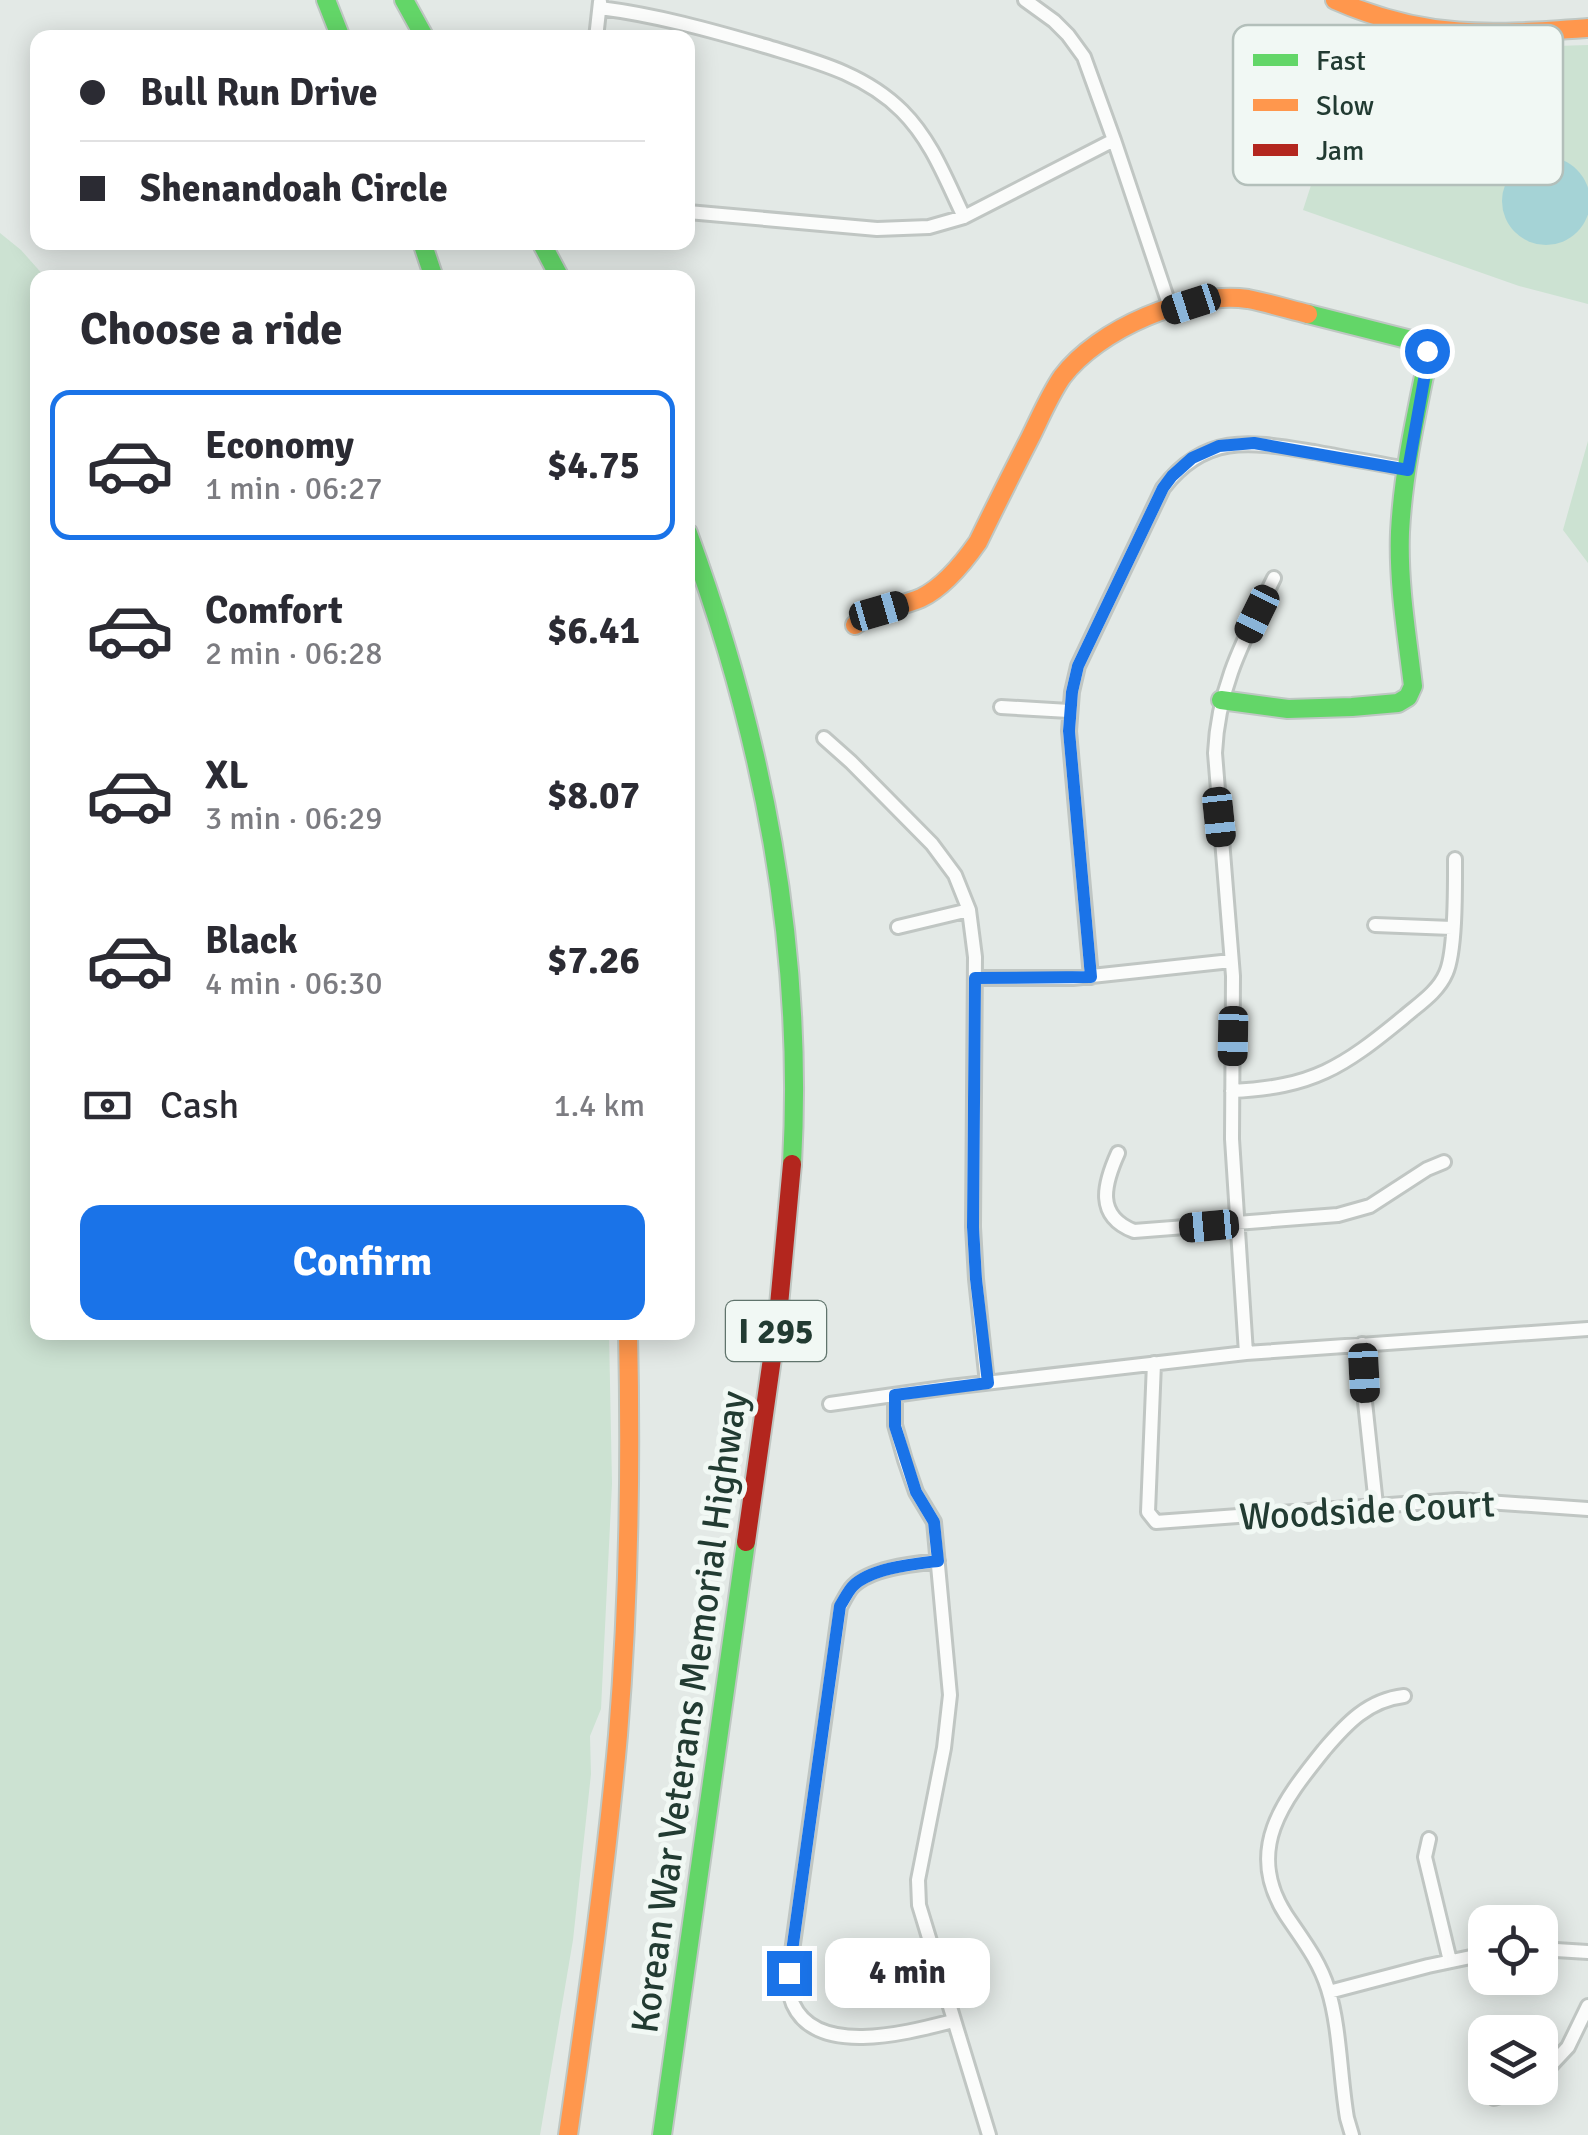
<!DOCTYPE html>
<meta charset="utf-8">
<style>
body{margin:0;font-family:Signika,sans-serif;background:#f2f2f3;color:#2b2b33;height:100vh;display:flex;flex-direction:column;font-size:38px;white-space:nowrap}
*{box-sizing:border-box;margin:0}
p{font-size:32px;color:#7c7c81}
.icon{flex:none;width:55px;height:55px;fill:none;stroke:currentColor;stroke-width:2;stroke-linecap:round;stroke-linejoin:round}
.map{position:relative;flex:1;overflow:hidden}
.details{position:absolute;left:30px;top:270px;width:665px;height:1070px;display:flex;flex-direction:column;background:#fff;border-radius:20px;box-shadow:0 5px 25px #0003}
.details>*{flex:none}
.hud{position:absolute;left:30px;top:30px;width:665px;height:220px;border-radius:20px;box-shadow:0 5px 25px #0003;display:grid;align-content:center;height:220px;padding:0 50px;background:#fff}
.fabs{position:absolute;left:1468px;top:1905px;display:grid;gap:20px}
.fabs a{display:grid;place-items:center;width:90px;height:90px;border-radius:20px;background:#fff;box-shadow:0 5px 25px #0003;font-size:50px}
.end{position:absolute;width:45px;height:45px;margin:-22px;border:12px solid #1a73e8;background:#fff;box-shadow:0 0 0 5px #fff}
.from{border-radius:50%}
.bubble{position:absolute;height:70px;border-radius:20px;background:#fff;box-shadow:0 5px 25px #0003;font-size:32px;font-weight:800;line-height:70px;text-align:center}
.car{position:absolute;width:30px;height:60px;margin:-30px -15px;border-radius:12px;box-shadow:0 0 8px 2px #0007;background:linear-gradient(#222 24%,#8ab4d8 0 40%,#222 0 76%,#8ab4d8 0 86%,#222 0)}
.hud b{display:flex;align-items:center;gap:35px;height:95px;font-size:38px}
.hud b+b{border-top:2px solid #e1e1e2}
.hud i{width:25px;height:25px;background:#2b2b33}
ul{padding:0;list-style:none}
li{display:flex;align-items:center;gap:30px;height:150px;margin:0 20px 15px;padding:0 30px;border:5px solid transparent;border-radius:20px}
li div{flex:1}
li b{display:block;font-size:38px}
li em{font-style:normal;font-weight:800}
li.selected{border-color:#1a73e8}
li>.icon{width:90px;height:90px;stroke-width:1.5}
h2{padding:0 50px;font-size:45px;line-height:120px}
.pay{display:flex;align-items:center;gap:25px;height:110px;padding:0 50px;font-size:38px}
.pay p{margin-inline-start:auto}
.cta{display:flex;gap:20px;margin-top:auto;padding:20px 50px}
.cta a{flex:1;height:115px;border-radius:20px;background:#1a73e8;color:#fff;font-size:40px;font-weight:800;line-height:115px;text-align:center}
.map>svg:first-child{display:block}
.green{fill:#cce2d2}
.water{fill:#a5d3d6}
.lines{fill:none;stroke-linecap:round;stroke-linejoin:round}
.street-casing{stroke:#c0c6c3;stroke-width:18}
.fast-casing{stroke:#bfc7c3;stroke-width:22}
.slow-casing{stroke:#bfc7c3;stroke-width:22}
.jam-casing{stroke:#bfc7c3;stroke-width:22}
.street{stroke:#fbfcfb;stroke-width:12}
.fast{stroke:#63d668;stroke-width:18}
.slow{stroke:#ff974d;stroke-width:18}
.jam{stroke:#b3261e;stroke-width:18}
.route{stroke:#1a73e8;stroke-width:12}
.labels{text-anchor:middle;stroke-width:10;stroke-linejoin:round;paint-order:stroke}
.shield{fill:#f1f8f4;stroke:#60746c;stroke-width:2.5}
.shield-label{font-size:35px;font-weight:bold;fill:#223b32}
.street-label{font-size:38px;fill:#223b32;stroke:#f1f8f4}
.key{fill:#f1f8f4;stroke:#b3bfba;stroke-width:2.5}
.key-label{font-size:28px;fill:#223b32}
</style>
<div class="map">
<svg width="1588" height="2135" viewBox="0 0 1588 2135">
<rect width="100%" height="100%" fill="#e3e9e6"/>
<path class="green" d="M 1362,28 L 1401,40 L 1454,49 L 1588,45 L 1588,304 L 1519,286 L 1303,210 Z
M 0,233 L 21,250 L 45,277 L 38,278 L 38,1332 L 609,1333 L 612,1484 L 601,1709 L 590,1736 L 591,1774 L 573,1940 L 540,2135 L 0,2135 Z
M 1588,441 L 1588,563 L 1563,530 Z"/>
<path class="water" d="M1502 201a44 44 0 1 1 88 0a44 44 0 1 1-88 0Z"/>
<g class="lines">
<g class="street-casing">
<path id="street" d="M 1025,0 L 1054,21 L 1068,35 L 1084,57 L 1114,140 L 1171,310
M 600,8 C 656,15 710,30 765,46 C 814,61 864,73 902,111 C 932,141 946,180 964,217
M 596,38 L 600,2
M 688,212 L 877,229 L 929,227 L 964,217 L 1114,140
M 1001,707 L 1069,711
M 824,738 L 851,762 L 932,844 L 955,875 L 969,910 L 975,957 L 973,1227 L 976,1279 L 987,1383
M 1375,925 L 1452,928
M 898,927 L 969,910
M 1091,977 L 1069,731 L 1072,692 L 1078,666 L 1163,488 C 1206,432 1252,442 1314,452 C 1345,458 1376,463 1407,469
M 975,978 L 1073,978 L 1231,961
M 1232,1091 C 1313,1087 1342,1068 1404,1017 C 1419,1004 1438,992 1446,973 C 1456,951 1455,886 1455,859
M 1118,1153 C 1104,1184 1095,1216 1134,1231 L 1338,1215 L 1370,1206 L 1427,1169 L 1444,1162
M 1362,1344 L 1365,1402 L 1376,1505
M 1246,1353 L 1232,1139 L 1233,976 L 1215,753 C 1218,685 1245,638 1274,578
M 1154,1363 L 1148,1512 L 1156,1522 L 1458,1500 L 1588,1509
M 895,1395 L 895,1425 L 905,1460 L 916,1492 L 934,1522 L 950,1695 L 944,1748 L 918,1880 L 919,1905 L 989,2135
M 830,1404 L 950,1387 L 1246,1353 L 1588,1329
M 938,1561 C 913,1564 871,1568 853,1586 C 848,1591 844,1600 840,1607 L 789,1973 C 789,1983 789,1995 793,2004 C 817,2058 910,2032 953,2021
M 1429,1839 L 1425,1857 L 1450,1961
M 1540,1949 L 1588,1952
M 1329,1992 L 1428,1966 L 1485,1954
M 1540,2077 L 1568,2047 L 1588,2006
M 1494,2098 L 1525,2088
M 1352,2135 L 1347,2118 C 1340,2077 1340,2027 1328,1989 C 1319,1960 1302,1939 1286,1915 C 1244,1850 1283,1801 1324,1750 C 1346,1724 1368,1700 1404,1696"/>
</g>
<g class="fast-casing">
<path id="fast" d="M 326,0 L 341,38
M 404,0 L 425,38
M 422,242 L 434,278
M 541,242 L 560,278
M 688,533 C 763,738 804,945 792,1164
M 1221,700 L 1288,709 L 1352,707 L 1398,703 L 1408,697 L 1413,686 C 1407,635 1398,584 1400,532 C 1403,473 1416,415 1428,357 L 1427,351 L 1419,342 L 1308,314
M 662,2135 L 746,1542"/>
</g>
<g class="slow-casing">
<path id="slow" d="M 1335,0 C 1426,40 1491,35 1588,28
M 855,625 C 878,608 897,608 921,598 C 944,587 964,562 978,542 C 995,507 1012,473 1030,438 C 1040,418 1049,396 1062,377 C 1098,329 1188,290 1248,299 C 1268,303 1288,309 1308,314
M 568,2135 C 587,2002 606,1869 618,1735 C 629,1601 631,1466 628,1332"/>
</g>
<g class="jam-casing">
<path id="jam" d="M 746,1542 L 778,1316 L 792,1164"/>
</g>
<use href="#street" class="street"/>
<use href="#fast" class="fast"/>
<use href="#slow" class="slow"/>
<use href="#jam" class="jam"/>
</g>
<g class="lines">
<path class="route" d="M 789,1973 L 840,1606 C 844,1600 848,1591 853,1586 C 871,1568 914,1564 938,1561 L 934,1522 L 916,1492 L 895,1426 L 895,1395 L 988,1383 L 976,1279 L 973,1227 L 975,978 L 1091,977 L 1069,731 L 1072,692 L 1078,666 L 1163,488 L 1172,476 L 1192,458 L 1219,446 L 1254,443 L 1408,470 L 1428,357 L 1427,351"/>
</g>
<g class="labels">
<rect class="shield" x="726" y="1301" width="100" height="60" rx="8"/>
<g class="shield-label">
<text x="776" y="1343">I 295</text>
</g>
<g class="street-label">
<text transform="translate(1367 1510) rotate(-3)" y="13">Woodside Court</text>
<text transform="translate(689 1712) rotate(-82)" y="13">Korean War Veterans Memorial Highway</text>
</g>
</g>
<rect x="1233" y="25" width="330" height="160" rx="15" class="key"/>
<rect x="1253" y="54" width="45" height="12" fill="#63d668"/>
<rect x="1253" y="99" width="45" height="12" fill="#ff974d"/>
<rect x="1253" y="144" width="45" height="12" fill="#b3261e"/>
<g class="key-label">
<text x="1316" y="70">Fast</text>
<text x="1316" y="115">Slow</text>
<text x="1316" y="160">Jam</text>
</g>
</svg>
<div class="fabs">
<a><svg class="icon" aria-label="locate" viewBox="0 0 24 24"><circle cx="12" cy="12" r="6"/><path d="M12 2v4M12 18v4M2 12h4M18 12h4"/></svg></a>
<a><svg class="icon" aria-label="layers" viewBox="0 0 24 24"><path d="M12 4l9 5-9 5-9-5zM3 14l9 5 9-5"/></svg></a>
</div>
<i class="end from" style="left:1427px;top:351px"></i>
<i class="end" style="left:789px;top:1973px"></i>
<div class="bubble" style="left:825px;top:1938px;width:165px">4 min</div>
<i class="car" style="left:1191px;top:304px;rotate:252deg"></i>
<i class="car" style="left:879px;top:611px;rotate:74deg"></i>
<i class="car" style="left:1257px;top:614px;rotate:206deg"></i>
<i class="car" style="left:1219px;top:817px;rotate:174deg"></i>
<i class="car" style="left:1233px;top:1036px;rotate:181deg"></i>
<i class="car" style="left:1209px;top:1226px;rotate:265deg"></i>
<i class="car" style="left:1364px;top:1373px;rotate:177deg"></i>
<div class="hud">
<b><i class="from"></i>Bull Run Drive</b>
<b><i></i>Shenandoah Circle</b>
</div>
<section class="details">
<h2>Choose a ride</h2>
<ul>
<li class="selected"><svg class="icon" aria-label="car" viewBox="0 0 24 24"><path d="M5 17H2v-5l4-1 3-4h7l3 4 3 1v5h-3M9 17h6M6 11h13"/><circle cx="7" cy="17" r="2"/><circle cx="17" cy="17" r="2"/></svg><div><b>Economy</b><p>1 min · 06:27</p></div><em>$4.75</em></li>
<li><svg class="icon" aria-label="car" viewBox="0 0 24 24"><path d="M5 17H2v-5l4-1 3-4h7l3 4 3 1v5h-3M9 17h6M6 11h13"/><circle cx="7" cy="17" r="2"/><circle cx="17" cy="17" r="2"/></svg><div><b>Comfort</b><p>2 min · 06:28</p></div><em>$6.41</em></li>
<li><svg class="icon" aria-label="car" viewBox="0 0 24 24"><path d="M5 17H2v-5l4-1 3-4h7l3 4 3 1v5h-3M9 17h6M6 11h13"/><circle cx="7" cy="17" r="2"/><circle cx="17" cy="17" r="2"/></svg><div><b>XL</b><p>3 min · 06:29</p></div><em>$8.07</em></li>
<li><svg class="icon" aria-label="car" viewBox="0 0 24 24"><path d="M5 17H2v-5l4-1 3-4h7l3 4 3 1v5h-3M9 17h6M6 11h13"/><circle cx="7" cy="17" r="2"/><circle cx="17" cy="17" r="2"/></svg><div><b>Black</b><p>4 min · 06:30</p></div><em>$7.26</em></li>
</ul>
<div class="pay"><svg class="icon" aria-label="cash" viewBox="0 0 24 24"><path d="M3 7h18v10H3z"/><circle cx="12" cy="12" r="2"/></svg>Cash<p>1.4 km</p></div>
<div class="cta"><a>Confirm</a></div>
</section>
</div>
